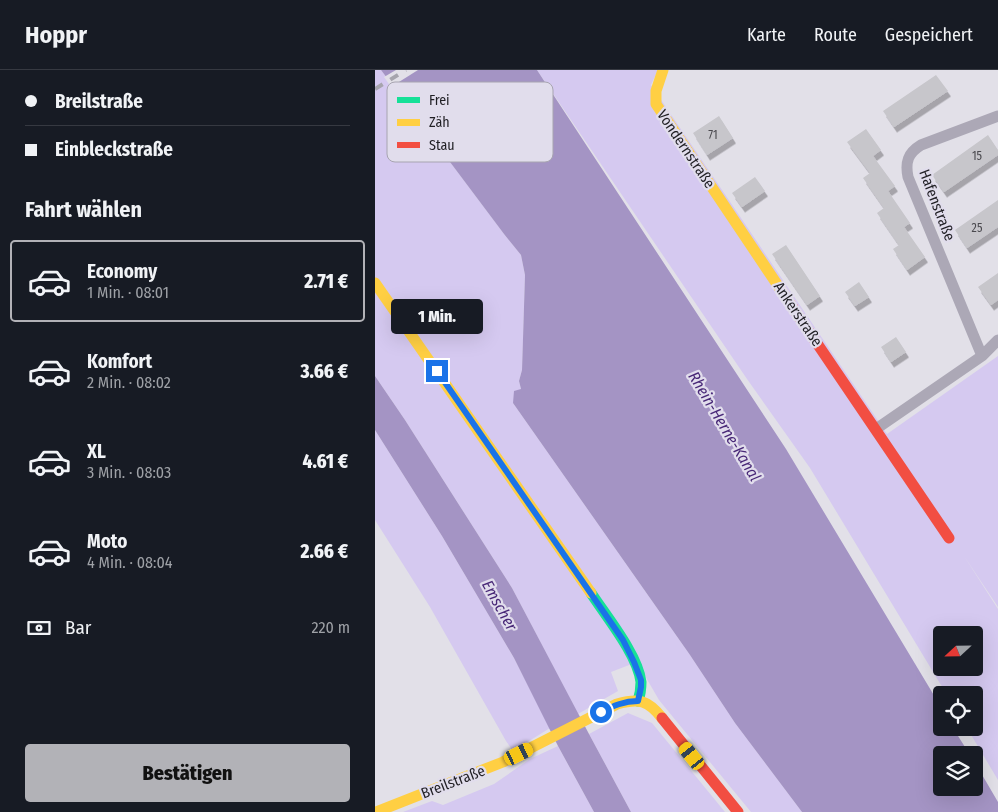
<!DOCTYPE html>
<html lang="de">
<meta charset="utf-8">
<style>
body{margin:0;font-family:"Fira Sans Condensed",sans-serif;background:#20242c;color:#f1f3f6;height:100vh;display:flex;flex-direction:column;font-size:19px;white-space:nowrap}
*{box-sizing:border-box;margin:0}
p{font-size:16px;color:#9ea1a6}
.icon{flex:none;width:28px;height:28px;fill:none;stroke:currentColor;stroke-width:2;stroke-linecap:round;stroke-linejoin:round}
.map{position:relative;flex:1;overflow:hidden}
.details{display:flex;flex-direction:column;background:#171b24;width:375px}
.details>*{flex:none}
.guide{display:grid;align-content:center;height:110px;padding:0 25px;background:#171b24}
.needle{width:32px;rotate:248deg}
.buttons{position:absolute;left:558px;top:556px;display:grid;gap:10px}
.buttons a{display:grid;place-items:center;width:50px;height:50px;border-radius:5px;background:#171b24;box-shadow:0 5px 20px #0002;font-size:25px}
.end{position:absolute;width:22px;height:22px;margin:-11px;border:6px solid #1a73e8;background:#fff;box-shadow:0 0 0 2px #fff}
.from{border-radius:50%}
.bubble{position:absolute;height:35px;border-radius:5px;background:#171b24;box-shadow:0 5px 20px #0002;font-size:16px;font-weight:800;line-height:35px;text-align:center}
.car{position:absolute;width:15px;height:30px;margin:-15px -8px;border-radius:6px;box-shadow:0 0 4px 1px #0007;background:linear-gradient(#f5c518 24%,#345 0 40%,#f5c518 0 76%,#345 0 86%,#f5c518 0)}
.guide b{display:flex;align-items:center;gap:18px;height:48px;font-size:19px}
.guide b+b{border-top:1px solid #363941}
.guide i{width:12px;height:12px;background:#f1f3f6}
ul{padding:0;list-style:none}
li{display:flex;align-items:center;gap:15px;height:82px;margin:0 10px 8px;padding:0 15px;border:2px solid transparent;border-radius:5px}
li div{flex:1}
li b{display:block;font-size:19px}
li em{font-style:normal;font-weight:800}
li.selected{border-color:#b2b2b7}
li>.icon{width:45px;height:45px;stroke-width:1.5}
h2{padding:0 25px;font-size:22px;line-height:60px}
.pay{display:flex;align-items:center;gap:12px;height:55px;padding:0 25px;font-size:19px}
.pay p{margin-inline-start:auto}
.button{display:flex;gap:10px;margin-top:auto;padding:10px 25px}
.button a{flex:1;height:58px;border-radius:5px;background:#b2b2b7;color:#111;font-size:20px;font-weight:800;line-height:58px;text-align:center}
header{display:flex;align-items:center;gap:30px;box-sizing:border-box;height:70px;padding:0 25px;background:#171b24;border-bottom:1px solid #363941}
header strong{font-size:24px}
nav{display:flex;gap:28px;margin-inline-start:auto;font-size:18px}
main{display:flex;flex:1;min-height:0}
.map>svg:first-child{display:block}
.green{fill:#d5c9f0;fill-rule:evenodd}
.water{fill:#a494c4}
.pier{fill:#e2e0e8}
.building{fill:#c7c6cb;filter:url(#shadow)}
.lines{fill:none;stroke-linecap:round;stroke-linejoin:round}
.street{stroke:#aca8b6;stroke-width:11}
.fast{stroke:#16e098;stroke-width:11}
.slow{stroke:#ffcf43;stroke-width:11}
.jam{stroke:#f24e42;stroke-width:11}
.rail{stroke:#a6a4ad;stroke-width:4;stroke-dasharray:9 9;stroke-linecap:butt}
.route{stroke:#1a73e8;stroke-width:6}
.labels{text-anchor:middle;stroke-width:4.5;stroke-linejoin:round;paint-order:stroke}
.number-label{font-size:12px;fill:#4a494e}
.street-label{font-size:15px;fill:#201f24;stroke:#e1ddec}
.water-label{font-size:16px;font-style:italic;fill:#482877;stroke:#e1ddec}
.key{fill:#e1ddec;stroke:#a7a4b0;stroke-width:1}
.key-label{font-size:14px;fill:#201f24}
</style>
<header>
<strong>Hoppr</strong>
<nav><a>Karte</a><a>Route</a><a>Gespeichert</a></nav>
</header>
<main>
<section class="details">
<div class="guide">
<b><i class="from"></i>Breilstraße</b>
<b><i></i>Einbleckstraße</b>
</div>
<h2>Fahrt wählen</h2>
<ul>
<li class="selected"><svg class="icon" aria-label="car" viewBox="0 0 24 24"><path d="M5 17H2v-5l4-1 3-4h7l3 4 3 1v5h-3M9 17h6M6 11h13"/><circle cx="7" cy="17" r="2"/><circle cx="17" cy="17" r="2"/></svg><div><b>Economy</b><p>1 Min. · 08:01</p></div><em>2.71 €</em></li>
<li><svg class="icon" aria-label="car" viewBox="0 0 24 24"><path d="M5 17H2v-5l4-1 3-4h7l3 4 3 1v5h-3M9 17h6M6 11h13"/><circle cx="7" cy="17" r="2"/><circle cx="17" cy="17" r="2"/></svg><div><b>Komfort</b><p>2 Min. · 08:02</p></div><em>3.66 €</em></li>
<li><svg class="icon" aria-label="car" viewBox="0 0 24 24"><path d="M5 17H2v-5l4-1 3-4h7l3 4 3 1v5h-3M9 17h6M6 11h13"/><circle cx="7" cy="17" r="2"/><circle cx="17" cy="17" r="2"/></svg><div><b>XL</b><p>3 Min. · 08:03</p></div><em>4.61 €</em></li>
<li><svg class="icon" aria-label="car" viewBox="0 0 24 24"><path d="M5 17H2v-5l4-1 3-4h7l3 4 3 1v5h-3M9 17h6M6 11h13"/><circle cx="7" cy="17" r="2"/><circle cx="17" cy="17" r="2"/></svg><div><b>Moto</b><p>4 Min. · 08:04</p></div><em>2.66 €</em></li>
</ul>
<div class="pay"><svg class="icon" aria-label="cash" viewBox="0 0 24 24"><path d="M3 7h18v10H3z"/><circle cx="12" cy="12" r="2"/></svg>Bar<p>220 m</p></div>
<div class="button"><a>Bestätigen</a></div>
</section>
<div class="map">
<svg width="623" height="742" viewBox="0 0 623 742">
<defs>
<filter id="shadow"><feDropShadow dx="3" dy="5.5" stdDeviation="0" flood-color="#0004"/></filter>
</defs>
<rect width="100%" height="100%" fill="#e2e0e8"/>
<path class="green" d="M 0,0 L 6,0 L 129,164 L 146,185 L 150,205 L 147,300 L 144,311 L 146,319 L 138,333 L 315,585 L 360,653 L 427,742 L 376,742 L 284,630 L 262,592 L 236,602 L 243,621 L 203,644 L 137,518 L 30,350 L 0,306 Z
M 162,0 L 283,0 L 276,15 L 512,364 L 623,286 L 623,537 L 589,486 L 623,539 L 623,710 L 592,658 L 599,658 L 599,625 L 572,625 L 435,398 L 372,309 ZM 566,565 L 599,565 L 599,598 L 566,598 Z
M 0,360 L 67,466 L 139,588 L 175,658 L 138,681 L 131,671 L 55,537 L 0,450 Z
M 253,643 L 277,653 L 350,742 L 256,742 L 214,664 Z
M 183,676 L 219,742 L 28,742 L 57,731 L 68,735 L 119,714 L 155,689 Z"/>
<path class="water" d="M 6,0 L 162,0 L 411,379 L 566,637 L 566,658 L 578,658 L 595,685 L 566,685 L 566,718 L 599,718 L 599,691 L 623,732 L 623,742 L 427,742 L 360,653 L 315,585 L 138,333 L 139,321 L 146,319 L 144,311 L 147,300 L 150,205 L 146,185 L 129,164 Z
M 0,306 L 30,350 L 137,518 L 214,664 L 256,742 L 219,742 L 183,676 L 139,588 L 67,466 L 0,360 Z"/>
<path class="pier" d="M 21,0 L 43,0 L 16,17 L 9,7 Z"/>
<path class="building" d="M 561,5 L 573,21 L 519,57 L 508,41 Z
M 344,46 L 358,68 L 332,85 L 318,63 Z
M 491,59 L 506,80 L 498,86 L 520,116 L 513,121 L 535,153 L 529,157 L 550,187 L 532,200 L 518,179 L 524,175 L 502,143 L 509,138 L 488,108 L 495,103 L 472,72 Z
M 613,65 L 623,80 L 623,85 L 569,122 L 557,105 Z
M 380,107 L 390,121 L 367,137 L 357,123 Z
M 623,130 L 623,157 L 592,178 L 580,160 Z
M 411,175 L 445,226 L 432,235 L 397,184 Z
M 623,203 L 623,230 L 616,235 L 603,217 Z
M 484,212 L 494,227 L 480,236 L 470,222 Z
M 521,267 L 531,282 L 516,292 L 506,277 Z"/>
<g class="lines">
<path class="street" d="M 607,286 L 533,107 C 530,92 533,83 546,75 L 623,46
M 501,359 L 607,286 L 623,270"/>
<path class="fast" d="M 216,523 C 231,546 263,585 266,612 C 266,618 265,625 263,631"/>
<path class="slow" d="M 288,0 L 281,21 L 281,34 L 416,235
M 0,213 L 216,523
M 1,742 L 128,692 L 242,634 C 264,628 273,630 287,648"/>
<path class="jam" d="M 416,235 L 574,468
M 287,648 L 363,742"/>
<path class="rail" d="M 0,19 L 31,0"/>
</g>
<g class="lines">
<path class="route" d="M 62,301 L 248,570 L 259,592 L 266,610 L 266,617 L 263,631 C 249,631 238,636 226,642"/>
</g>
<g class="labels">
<g class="number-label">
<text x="338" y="69">71</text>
<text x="602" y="90">15</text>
<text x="602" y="162">25</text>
</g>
<g class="street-label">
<text transform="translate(311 79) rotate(56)" y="5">Vondernstraße</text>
<text transform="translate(562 135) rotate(69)" y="5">Hafenstraße</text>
<text transform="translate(423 244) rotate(56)" y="5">Ankerstraße</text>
<text transform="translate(78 712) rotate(-21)" y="5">Breilstraße</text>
</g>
<g class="water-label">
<text transform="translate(350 356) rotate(59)" y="6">Rhein-Herne-Kanal</text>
<text transform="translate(125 535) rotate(61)" y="6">Emscher</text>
</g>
</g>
<rect x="12" y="12" width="166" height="80" rx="8" class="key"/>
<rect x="22" y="27" width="23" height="6" fill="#16e098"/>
<rect x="22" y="49" width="23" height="7" fill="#ffcf43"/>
<rect x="22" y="72" width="23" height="6" fill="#f24e42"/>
<g class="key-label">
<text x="54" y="35">Frei</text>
<text x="54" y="57">Zäh</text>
<text x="54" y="80">Stau</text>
</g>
</svg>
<div class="buttons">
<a><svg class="needle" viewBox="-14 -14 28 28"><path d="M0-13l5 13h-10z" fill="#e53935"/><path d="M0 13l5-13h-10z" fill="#9ea1a6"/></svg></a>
<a><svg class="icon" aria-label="locate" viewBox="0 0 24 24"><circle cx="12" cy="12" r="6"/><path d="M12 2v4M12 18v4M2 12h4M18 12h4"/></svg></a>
<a><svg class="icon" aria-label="layers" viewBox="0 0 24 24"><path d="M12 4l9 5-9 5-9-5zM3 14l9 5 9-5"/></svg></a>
</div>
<i class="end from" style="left:226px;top:642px"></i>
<i class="end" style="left:62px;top:301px"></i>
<div class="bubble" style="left:16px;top:229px;width:92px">1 Min.</div>
<i class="car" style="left:144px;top:684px;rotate:64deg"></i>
<i class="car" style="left:317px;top:686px;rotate:321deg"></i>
</div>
</main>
